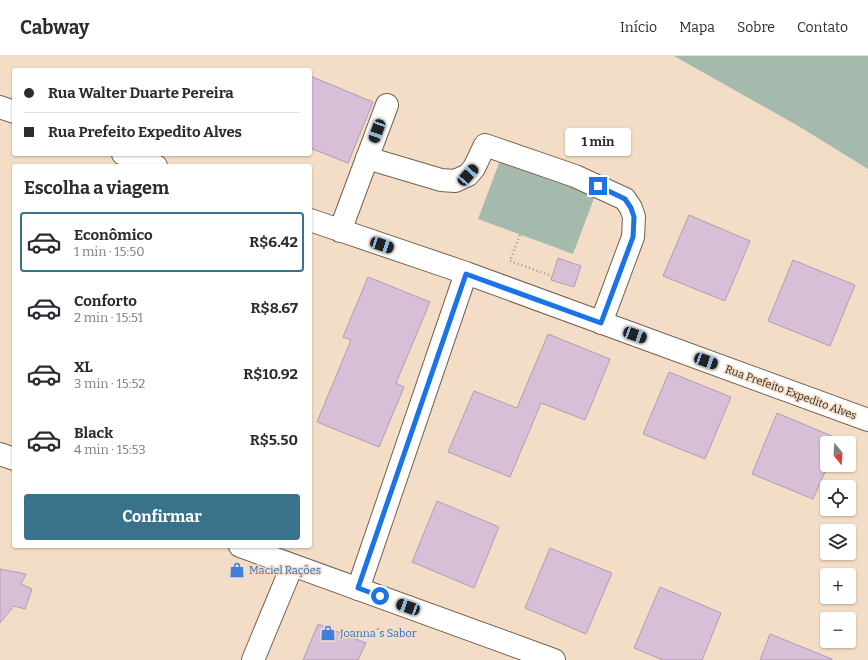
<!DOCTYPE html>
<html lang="pt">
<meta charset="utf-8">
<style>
body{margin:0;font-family:Bitter,serif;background:#f2f2f3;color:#2b2b33;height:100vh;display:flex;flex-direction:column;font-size:15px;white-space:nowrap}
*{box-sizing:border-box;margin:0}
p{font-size:13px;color:#7c7c81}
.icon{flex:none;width:22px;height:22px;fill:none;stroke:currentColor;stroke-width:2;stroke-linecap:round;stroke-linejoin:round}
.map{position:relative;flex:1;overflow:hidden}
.details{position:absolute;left:12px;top:108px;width:300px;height:384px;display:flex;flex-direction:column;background:#fff;border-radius:4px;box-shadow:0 1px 3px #0004}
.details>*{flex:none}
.top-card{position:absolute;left:12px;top:12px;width:300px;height:88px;border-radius:4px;box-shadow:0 1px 3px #0004;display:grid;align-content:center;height:88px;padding:0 12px;background:#fff}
.needle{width:26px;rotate:162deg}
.tools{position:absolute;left:820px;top:380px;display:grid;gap:8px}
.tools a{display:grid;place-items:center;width:36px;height:36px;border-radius:4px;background:#fff;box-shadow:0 1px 3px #0004;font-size:20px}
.end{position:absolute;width:18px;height:18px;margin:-9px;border:5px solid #1a73e8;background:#fff;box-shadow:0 0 0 2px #fff}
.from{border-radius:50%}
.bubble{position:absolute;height:28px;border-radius:4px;background:#fff;box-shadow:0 1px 3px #0004;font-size:13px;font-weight:700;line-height:28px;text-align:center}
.car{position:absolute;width:12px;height:24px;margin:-12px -6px;border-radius:5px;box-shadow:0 0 3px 1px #0007;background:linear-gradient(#222 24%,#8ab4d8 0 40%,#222 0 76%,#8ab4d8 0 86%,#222 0)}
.top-card b{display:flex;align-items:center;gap:14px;height:38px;font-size:15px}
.top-card b+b{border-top:1px solid #e1e1e2}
.top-card i{width:10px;height:10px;background:#2b2b33}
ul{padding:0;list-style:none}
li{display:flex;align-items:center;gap:12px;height:60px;margin:0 8px 6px;padding:0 4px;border:2px solid transparent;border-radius:4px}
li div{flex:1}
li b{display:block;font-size:15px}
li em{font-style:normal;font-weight:700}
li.active{border-color:#38738b}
li>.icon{width:36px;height:36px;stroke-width:1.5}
h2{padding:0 12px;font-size:18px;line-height:48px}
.primary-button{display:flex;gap:8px;margin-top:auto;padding:8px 12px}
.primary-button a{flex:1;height:46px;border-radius:4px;background:#38738b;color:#fff;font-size:16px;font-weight:700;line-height:46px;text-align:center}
header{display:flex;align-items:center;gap:24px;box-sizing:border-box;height:56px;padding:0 20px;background:#fff;border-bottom:1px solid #e1e1e2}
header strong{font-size:19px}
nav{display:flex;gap:22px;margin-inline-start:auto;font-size:14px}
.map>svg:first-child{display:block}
.green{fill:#a4baac}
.building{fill:#d7c0d7;stroke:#b29cb2}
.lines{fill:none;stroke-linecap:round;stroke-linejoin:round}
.street-casing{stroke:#74614d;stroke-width:24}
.secondary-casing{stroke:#74614d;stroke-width:24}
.path{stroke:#a49483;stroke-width:2.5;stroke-dasharray:1 3;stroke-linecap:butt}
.street{stroke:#fff;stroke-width:22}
.secondary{stroke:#fff;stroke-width:22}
.route{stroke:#1a73e8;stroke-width:5}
.labels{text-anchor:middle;stroke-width:3;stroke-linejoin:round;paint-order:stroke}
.street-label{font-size:11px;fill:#352c24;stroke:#f3ddc6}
.shop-label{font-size:11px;fill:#366cbe;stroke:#f3ddc6;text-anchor:start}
</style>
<header>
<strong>Cabway</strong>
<nav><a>Início</a><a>Mapa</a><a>Sobre</a><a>Contato</a></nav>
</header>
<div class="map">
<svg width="868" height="604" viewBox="0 0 868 604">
<rect width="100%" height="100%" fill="#f3ddc6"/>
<path class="green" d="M 674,0 L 868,0 L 868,113 L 800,71 Z
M 501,102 L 596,137 L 573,198 L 478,163 Z"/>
<path class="building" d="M 310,20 L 373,46 L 348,107 L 310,92 Z
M 689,159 L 750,185 L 725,245 L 663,220 Z
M 558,202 L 581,210 L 574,231 L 551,224 Z
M 793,204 L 855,229 L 830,290 L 768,265 Z
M 368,221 L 430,246 L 396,327 L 404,331 L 379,391 L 317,366 L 351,284 L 343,281 Z
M 548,278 L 610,303 L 585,364 L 541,347 L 510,421 L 448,396 L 474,335 L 517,352 Z
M 669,316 L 731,341 L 705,403 L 643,378 Z
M 777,357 L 839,383 L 837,387 L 827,387 L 828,409 L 813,443 L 752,418 Z
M 437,445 L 499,471 L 474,532 L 412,506 Z
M 550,492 L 612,517 L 586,578 L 525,552 Z
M 0,513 L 26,518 L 21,528 L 32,533 L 25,553 L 14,550 L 0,567 Z
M 660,531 L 721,557 L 702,604 L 663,604 L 634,592 Z
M 318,568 L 366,587 L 358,604 L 303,604 Z
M 770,578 L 832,603 L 832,604 L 760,604 Z"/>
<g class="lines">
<g class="street-casing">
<path id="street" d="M 0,51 L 14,56
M 123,98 L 156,110
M 367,102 L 441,124 L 455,125 L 468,119 L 474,112 L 485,89 L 575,120 L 625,143 L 631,152 L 634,161 L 633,181 L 601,267
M 310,164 L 466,217 L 868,364
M 340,175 L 387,49
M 358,533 L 466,217
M 253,604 L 292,510"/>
</g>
<g class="secondary-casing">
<path id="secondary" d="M 0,398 L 14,403
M 240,490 L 554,604"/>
</g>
<path class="path" d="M 520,179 L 510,205 L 552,220"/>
<use href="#street" class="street"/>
<use href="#secondary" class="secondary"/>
</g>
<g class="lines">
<path class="route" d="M 380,540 L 358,532 L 466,218 L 601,267 L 633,181 L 634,161 L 631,152 L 625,143 L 598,130"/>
</g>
<defs>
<g id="shop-bare" transform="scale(1.2)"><path d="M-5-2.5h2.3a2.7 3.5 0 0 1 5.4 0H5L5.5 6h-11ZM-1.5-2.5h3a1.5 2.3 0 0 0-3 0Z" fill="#3f7fe0" stroke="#f3ddc6" stroke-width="2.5" paint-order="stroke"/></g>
</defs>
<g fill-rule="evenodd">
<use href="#shop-bare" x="237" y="514"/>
<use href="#shop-bare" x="328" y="577"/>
</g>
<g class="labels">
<g class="street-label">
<text transform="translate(791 336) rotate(20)" y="4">Rua Prefeito Expedito Alves</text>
</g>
<g class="shop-label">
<text x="249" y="518">Maciel Rações</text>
<text x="340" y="581">Joanna´s Sabor</text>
</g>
</g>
</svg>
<div class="tools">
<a><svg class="needle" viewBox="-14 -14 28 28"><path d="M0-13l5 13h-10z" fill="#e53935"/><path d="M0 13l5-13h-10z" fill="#7c7c81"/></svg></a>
<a><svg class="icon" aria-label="locate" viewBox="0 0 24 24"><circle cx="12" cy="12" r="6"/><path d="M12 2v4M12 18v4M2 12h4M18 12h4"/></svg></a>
<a><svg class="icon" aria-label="layers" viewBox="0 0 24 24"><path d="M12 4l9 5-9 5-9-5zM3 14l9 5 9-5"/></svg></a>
<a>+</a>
<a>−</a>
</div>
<i class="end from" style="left:380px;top:540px"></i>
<i class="end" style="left:598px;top:130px"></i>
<div class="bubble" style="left:565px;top:72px;width:66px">1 min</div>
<i class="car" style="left:377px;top:75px;rotate:200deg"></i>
<i class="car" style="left:468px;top:119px;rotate:42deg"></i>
<i class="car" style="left:382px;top:189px;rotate:109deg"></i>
<i class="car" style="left:635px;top:279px;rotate:110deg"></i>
<i class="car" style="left:706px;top:305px;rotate:110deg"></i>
<i class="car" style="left:408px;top:551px;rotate:290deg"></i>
<div class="top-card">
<b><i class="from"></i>Rua Walter Duarte Pereira</b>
<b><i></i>Rua Prefeito Expedito Alves</b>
</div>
<section class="details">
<h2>Escolha a viagem</h2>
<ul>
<li class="active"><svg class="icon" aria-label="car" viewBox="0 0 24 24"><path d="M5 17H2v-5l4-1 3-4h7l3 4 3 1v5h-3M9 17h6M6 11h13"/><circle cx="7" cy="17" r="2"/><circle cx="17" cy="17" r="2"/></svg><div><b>Econômico</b><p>1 min · 15:50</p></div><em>R$6.42</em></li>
<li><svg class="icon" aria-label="car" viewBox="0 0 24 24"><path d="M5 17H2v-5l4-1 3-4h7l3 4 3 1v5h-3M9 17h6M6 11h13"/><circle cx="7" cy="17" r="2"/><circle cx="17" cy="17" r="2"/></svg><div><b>Conforto</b><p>2 min · 15:51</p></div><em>R$8.67</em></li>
<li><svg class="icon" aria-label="car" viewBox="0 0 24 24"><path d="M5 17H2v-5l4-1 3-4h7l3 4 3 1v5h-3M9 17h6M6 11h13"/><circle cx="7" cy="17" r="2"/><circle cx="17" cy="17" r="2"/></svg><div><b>XL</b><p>3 min · 15:52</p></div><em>R$10.92</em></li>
<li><svg class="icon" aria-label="car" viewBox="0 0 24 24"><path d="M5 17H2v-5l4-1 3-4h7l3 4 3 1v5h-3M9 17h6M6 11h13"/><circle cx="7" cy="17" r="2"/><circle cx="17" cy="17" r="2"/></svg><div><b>Black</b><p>4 min · 15:53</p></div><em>R$5.50</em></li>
</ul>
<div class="primary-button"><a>Confirmar</a></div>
</section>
</div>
